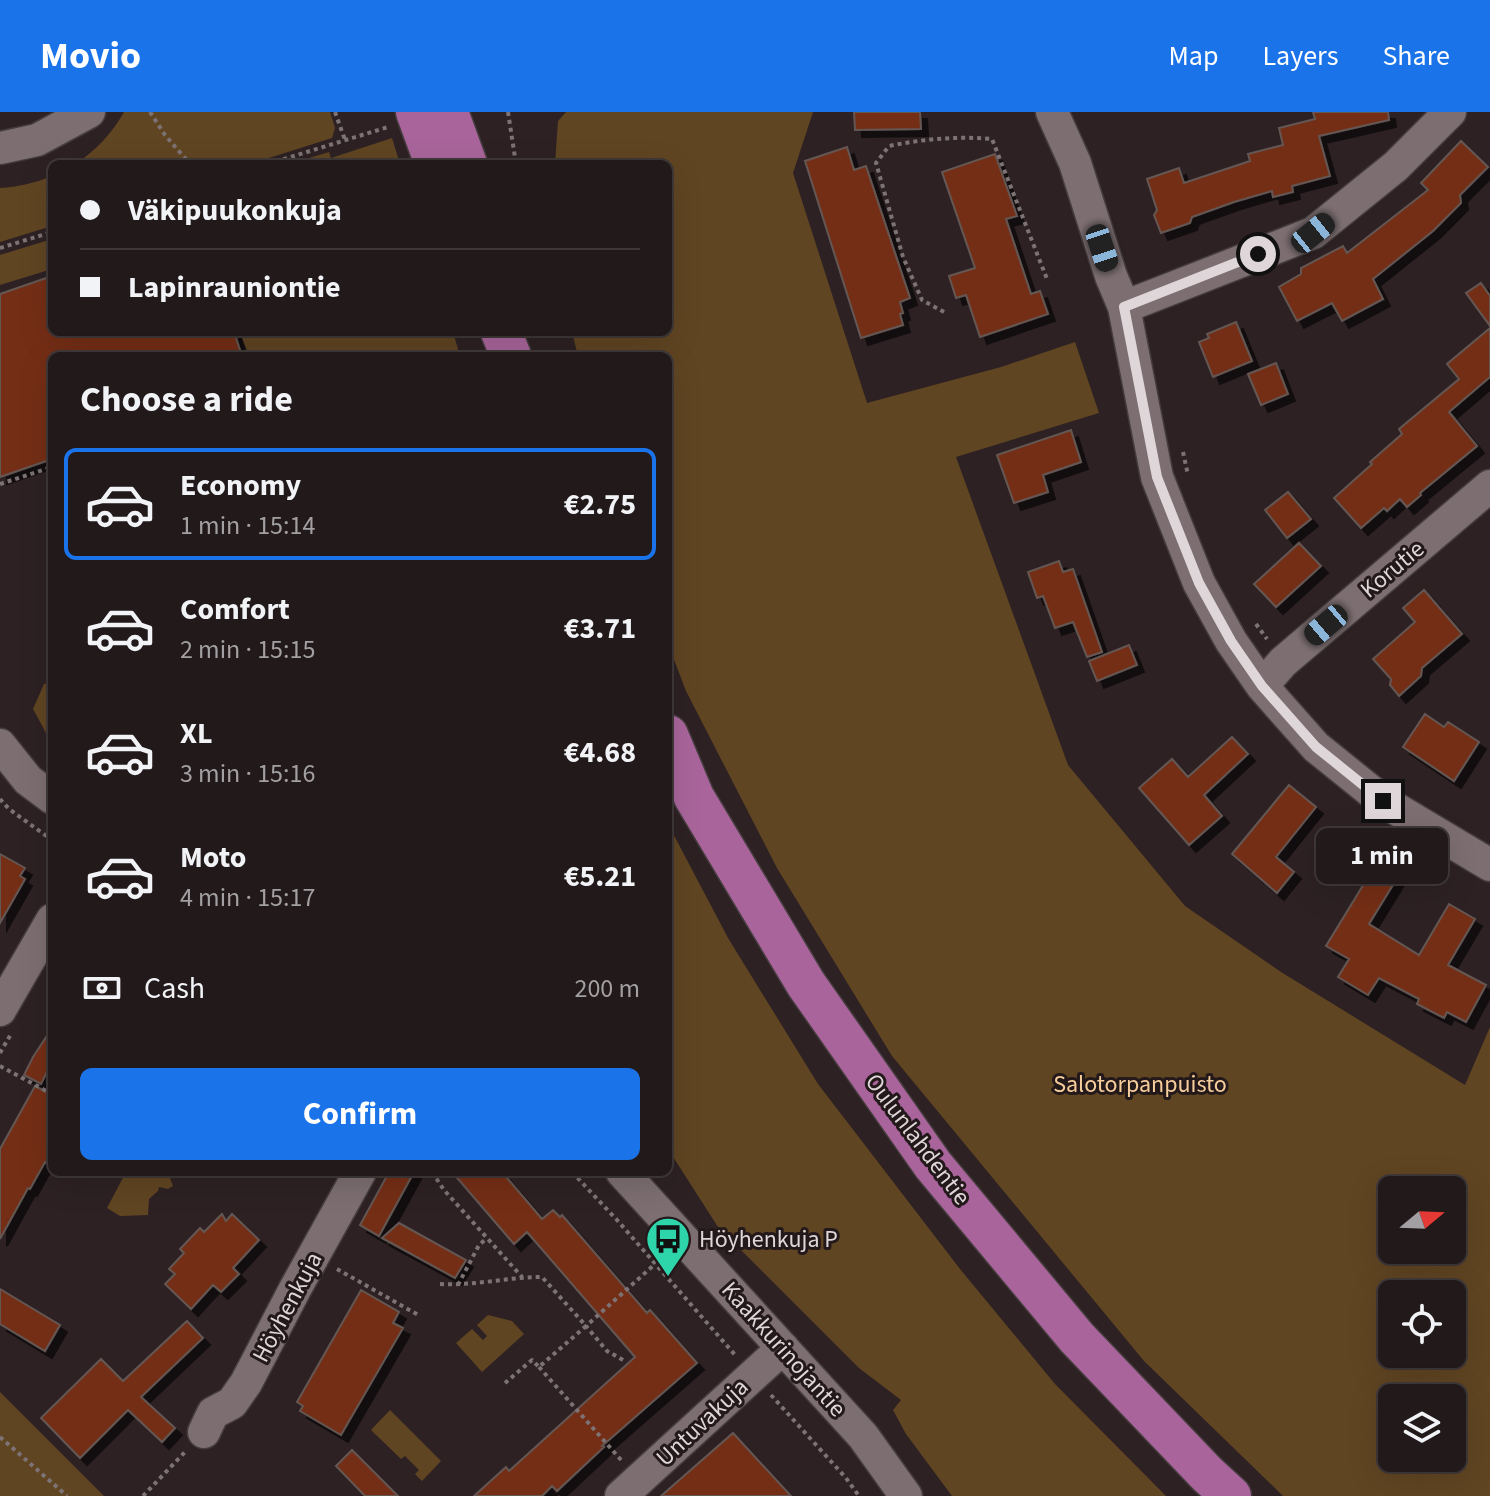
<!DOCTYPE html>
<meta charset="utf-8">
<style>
body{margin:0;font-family:"Source Sans 3",sans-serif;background:#2e2627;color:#f1f3f6;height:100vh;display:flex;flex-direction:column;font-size:30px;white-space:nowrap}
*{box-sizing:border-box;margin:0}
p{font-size:26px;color:#a2a0a2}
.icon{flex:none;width:44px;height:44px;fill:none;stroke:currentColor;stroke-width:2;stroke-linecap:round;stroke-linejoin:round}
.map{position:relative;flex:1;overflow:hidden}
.details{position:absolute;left:48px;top:240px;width:624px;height:824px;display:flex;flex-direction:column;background:#22191a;border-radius:12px;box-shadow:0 8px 32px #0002,0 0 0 2px #3f3839}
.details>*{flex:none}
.banner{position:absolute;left:48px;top:48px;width:624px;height:176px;border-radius:12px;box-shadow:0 8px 32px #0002,0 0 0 2px #3f3839;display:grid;align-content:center;height:176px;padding:0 32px;background:#22191a}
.needle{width:52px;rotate:71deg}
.controls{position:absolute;left:1378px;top:1064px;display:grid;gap:16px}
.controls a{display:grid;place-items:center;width:88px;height:88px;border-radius:12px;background:#22191a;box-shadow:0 8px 32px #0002,0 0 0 2px #3f3839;font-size:40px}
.end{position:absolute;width:36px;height:36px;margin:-18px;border:10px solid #ded6d8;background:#111;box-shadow:0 0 0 4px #111}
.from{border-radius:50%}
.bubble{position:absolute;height:56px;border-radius:12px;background:#22191a;box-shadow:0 8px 32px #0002,0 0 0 2px #3f3839;font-size:26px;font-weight:700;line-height:56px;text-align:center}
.car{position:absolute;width:24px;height:48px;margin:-24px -12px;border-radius:10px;box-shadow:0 0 6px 2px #0007;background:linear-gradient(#222 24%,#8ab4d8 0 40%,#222 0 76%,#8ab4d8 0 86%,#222 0)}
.banner b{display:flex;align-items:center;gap:28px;height:76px;font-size:30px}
.banner b+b{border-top:2px solid #3f3839}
.banner i{width:20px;height:20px;background:#f1f3f6}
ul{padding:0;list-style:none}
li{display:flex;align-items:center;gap:24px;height:112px;margin:0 16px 12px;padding:0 16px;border:4px solid transparent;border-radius:12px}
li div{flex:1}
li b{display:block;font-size:30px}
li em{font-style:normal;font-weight:700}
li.current{border-color:#1a73e8}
li>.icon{width:72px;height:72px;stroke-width:1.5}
h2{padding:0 32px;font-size:36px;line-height:96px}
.pay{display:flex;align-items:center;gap:20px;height:88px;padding:0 32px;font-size:30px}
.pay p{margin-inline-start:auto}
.cta{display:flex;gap:16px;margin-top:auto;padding:16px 32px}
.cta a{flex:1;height:92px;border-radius:12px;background:#1a73e8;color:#fff;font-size:32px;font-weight:700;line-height:92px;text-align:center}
header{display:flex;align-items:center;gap:48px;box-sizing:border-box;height:112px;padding:0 40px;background:#1a73e8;color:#fff}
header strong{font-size:38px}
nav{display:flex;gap:44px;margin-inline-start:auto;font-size:28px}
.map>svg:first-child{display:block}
.green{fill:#604522;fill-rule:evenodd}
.building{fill:#742f17;stroke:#645753;stroke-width:2;filter:url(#shadow)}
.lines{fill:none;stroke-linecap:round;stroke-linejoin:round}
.minor-casing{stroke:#453c3e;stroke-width:35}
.major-casing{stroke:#453c3e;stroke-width:43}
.path{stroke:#7d7375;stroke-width:4;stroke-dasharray:4 4;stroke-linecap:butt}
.minor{stroke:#7c6e71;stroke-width:32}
.major{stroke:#a9659b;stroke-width:40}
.route{stroke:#ded6d8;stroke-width:10}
.labels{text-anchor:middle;stroke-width:6;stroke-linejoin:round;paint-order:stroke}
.street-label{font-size:24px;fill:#ded6d8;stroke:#23181a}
.park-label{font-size:24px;fill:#f7ce9b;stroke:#23181a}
.poi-label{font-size:24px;fill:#ded6d8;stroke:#23181a;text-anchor:start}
</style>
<header>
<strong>Movio</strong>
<nav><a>Map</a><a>Layers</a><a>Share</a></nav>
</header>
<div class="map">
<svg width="1490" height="1384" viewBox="0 0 1490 1384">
<defs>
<filter id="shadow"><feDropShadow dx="7" dy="7" stdDeviation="0" flood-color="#0009"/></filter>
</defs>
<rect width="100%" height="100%" fill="#2d2123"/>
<path class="green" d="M 124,0 L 330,0 L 335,16 L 332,26 L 250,52 L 75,52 C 96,39 112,21 124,0 Z
M 566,0 L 813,0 L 793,61 L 867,291 L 1001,255 L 1075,230 L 1099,301 L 956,345 L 1068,653 L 1185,794 L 1281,860 L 1465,973 L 1490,915 L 1490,1384 L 1283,1384 L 1144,1249 L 892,944 L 777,756 L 686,579 L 668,532 L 668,244 L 578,244 L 572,220 L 668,220 L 668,52 L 555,52 L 558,9 ZM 1392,1078 L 1452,1078 L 1452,1138 L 1392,1138 ZM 1392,1182 L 1452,1182 L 1452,1242 L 1392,1242 ZM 1392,1286 L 1452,1286 L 1452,1346 L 1392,1346 Z
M 392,26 L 400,52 L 289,52 L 329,40 L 331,46 Z
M 52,64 L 52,114 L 0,130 L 0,76 C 18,75 35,71 52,64 Z
M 52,127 L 52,157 L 0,173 L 0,143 Z
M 240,220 L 453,220 L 460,244 L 249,244 Z
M 52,570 L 52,632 L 33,597 L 44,572 Z
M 668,712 L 728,826 L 818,972 L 960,1157 L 1055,1272 L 1166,1384 L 952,1384 L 906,1322 L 893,1298 L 901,1288 L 859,1256 L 718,1115 L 668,1037 Z
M 126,1060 L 164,1060 L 170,1066 L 173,1074 L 168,1077 L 159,1075 L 158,1079 L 149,1087 L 148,1103 L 120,1104 L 107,1096 Z
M 488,1203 L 512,1209 L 524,1222 L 482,1260 L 456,1231 L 472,1217 L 483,1228 L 487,1224 L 477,1213 Z
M 0,1280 L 104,1384 L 0,1384 Z
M 390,1298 L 441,1349 L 422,1369 L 415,1362 L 419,1358 L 405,1344 L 401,1347 L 371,1318 Z"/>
<path class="building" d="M 854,0 L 920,0 L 921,17 L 855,18 Z
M 1313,0 L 1388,0 L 1389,8 L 1319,24 L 1330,64 L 1292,74 L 1293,80 L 1273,85 L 1272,79 L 1234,90 L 1192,105 L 1190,111 L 1161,121 L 1154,103 L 1157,98 L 1147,67 L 1179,56 L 1184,71 L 1250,49 L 1248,42 L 1283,33 L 1279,16 L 1315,7 Z
M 1461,29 L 1488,55 L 1460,83 L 1461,91 L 1433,119 L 1373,167 L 1383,187 L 1342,209 L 1332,191 L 1297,209 L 1279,175 L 1301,162 L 1301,156 L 1343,134 L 1347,141 L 1428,78 L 1421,71 Z
M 847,35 L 854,58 L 866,54 L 910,186 L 900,190 L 903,201 L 900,202 L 903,213 L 861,226 L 805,49 Z
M 995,42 L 1017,104 L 1006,107 L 1031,182 L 1040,179 L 1048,202 L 980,225 L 966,183 L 956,186 L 949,164 L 975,156 L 942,60 Z
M 52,164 L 52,220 L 234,220 L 242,244 L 52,244 L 52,347 L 0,365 L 0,182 Z
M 1481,171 L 1490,184 L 1490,214 L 1466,181 Z
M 1236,210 L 1252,249 L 1213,265 L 1199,230 L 1209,226 L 1207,222 Z
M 1490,216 L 1490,265 L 1449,300 L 1477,334 L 1420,381 L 1421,383 L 1407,395 L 1400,387 L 1387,399 L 1384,396 L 1361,416 L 1334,386 L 1372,352 L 1370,350 L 1402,322 L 1399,317 L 1459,267 L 1447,252 Z
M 1276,251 L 1288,282 L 1261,293 L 1248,262 Z
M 1071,318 L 1081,350 L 1043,363 L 1048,380 L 1014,391 L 997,343 Z
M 1288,380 L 1311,407 L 1287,426 L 1265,398 Z
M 1299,431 L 1321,454 L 1276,495 L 1254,472 Z
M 1059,449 L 1063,460 L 1073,457 L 1102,540 L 1087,545 L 1073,510 L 1055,516 L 1043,484 L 1037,486 L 1028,460 Z
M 1424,478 L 1462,522 L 1422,556 L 1421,564 L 1399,584 L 1390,573 L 1391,567 L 1373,547 L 1415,510 L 1403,496 Z
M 1129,533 L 1137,553 L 1097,569 L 1089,549 Z
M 1425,602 L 1444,615 L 1448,610 L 1479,630 L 1454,669 L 1403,635 Z
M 1232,625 L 1248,642 L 1204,683 L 1222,704 L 1189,733 L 1139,676 L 1172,647 L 1188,665 Z
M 1289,673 L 1316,695 L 1276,745 L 1294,760 L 1277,781 L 1232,742 Z
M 1362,741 L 1399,763 L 1369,812 L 1419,843 L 1449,792 L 1475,807 L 1448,853 L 1486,873 L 1466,910 L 1447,900 L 1444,906 L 1417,892 L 1419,887 L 1379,866 L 1368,883 L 1338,865 L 1349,847 L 1326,834 L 1365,770 L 1350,761 Z
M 0,742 L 25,756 L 20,764 L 25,767 L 0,811 Z
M 52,916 L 52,950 L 41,972 L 24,963 L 33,945 Z
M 35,974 L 52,983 L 52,1056 L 45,1050 L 30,1077 L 28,1076 L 0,1127 L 0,1037 Z
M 389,1060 L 414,1060 L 379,1124 L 360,1113 Z
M 452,1060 L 502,1060 L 542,1107 L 553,1098 L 560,1105 L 562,1103 L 647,1201 L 650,1198 L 697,1251 L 602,1334 L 604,1335 L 557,1379 L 552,1374 L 542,1384 L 474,1384 L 506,1355 L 509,1359 L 635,1245 L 527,1120 L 514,1132 Z
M 222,1102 L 226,1109 L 232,1102 L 259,1128 L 233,1156 L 239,1162 L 221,1180 L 213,1173 L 191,1197 L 165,1172 L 175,1162 L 169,1157 L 184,1141 L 180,1137 L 200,1116 L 204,1120 Z
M 399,1111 L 466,1148 L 455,1166 L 382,1126 Z
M 0,1177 L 60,1213 L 45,1239 L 0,1212 Z
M 361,1178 L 399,1200 L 393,1211 L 403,1216 L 341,1323 L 300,1299 L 303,1294 L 297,1290 Z
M 187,1209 L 203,1226 L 141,1285 L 175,1316 L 162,1330 L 128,1298 L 80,1346 L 41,1306 L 101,1247 L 123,1269 Z
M 733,1321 L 791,1384 L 661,1384 Z
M 352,1338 L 398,1384 L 365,1384 L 336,1354 Z"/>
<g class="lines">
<g class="minor-casing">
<path id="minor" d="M 1052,0 L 1075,51 L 1111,164 L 1124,195 L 1157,365 L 1199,471 L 1231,529 L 1262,574 L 1316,635 L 1383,689 L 1490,753
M 0,36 L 37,28 L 89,0
M 1124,195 L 1313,121 L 1396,54 L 1450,0
M 1262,574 L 1283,550 L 1490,374
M 0,633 L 28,668 L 52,686
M 0,898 L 52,808
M 622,1060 L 863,1324 L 906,1384
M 204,1320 L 213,1301 L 232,1291 L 246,1271 L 295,1177 L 360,1060
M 621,1384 L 783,1236"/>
</g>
<g class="major-casing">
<path id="major" d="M 416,0 L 435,52
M 448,0 L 467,52
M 501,220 L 511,244
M 668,623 L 694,685 L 806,872 L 933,1053 L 1077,1226 L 1207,1362 L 1231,1384"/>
</g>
<path class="path" d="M 150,0 L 165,23 L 190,52
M 335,0 L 345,28
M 508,0 L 516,52
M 268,52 L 388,15
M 0,136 L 52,120
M 944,200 L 922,188 L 903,145 L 876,51 L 889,34 C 923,27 957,24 992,27 L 1047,167
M 1183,340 L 1188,363
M 0,372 L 52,355
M 1256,512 L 1267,527
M 0,687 L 9,697 L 52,728
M 0,941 L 11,922
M 0,954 L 52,982
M 432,1060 L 444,1078 L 522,1165
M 572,1060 L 617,1108 L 736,1244
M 337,1157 L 420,1204
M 440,1172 C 474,1174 508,1165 542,1165 L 586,1214 L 539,1255 L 532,1248 L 505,1271
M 458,1173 L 479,1133 L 487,1126
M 623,1248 L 607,1239 L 586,1214 L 655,1152
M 539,1255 L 622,1349
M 771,1283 L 846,1366 L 859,1384
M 0,1325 L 67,1384
M 143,1384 L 185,1340"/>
<use href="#minor" class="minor"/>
<use href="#major" class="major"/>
</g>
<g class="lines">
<path class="route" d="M 1258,142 L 1124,195 L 1157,365 L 1199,471 L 1231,529 L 1262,574 L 1316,635 L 1383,689"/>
</g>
<defs>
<g id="bus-pin" transform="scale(2.3)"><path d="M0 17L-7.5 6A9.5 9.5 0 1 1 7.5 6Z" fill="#2ed4aa" stroke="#23181a"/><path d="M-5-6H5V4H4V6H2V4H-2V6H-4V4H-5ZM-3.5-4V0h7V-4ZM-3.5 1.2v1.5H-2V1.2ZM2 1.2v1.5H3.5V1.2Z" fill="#111"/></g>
</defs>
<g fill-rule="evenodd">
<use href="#bus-pin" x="668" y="1127"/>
</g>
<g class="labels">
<g class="street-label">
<text transform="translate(1392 457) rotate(-40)" y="8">Korutie</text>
<text transform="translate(918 1027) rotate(53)" y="8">Oulunlahdentie</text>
<text transform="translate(287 1195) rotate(-62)" y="8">Höyhenkuja</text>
<text transform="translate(784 1237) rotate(48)" y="8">Kaakkurinojantie</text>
<text transform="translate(702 1310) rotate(-43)" y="8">Untuvakuja</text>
</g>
<g class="park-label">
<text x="1140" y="980">Salotorpanpuisto</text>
</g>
<g class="poi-label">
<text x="699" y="1135">Höyhenkuja P</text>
</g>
</g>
</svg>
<div class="controls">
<a><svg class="needle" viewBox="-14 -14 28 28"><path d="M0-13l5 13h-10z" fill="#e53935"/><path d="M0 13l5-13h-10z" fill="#a2a0a2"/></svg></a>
<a><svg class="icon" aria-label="locate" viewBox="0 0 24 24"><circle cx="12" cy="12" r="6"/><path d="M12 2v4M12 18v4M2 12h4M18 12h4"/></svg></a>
<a><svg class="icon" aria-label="layers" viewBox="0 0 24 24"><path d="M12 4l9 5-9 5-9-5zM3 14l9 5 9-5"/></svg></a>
</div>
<i class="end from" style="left:1258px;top:142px"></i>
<i class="end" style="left:1383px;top:689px"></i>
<div class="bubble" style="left:1316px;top:716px;width:132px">1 min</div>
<i class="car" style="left:1313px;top:121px;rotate:51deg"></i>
<i class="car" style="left:1102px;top:136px;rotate:162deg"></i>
<i class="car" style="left:1326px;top:513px;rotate:230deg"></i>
<div class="banner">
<b><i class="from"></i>Väkipuukonkuja</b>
<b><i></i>Lapinrauniontie</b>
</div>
<section class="details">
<h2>Choose a ride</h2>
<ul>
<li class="current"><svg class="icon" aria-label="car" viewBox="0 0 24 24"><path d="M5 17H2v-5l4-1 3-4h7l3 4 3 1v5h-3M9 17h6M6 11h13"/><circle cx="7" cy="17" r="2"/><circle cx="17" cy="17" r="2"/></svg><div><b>Economy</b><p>1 min · 15:14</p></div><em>€2.75</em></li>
<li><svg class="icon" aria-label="car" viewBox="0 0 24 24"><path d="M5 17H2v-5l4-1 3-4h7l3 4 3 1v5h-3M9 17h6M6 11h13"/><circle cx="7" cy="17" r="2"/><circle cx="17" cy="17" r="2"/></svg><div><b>Comfort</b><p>2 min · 15:15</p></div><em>€3.71</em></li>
<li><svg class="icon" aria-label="car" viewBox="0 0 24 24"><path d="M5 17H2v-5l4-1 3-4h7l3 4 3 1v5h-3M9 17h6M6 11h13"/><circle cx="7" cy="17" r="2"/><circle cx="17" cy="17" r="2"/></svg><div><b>XL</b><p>3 min · 15:16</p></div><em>€4.68</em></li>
<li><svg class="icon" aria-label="car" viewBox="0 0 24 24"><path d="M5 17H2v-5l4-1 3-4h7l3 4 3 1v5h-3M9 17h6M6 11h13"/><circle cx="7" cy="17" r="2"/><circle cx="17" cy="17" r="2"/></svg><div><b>Moto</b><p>4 min · 15:17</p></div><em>€5.21</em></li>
</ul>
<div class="pay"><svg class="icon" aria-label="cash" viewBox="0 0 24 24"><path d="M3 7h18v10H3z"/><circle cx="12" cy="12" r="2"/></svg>Cash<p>200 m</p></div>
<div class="cta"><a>Confirm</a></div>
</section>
</div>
